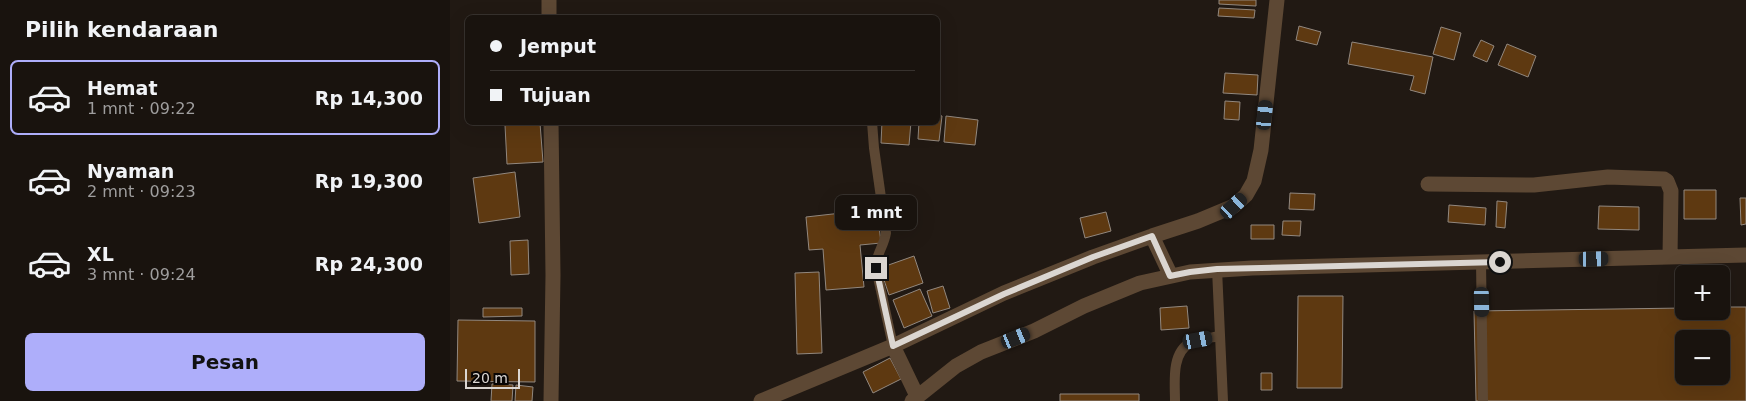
<!DOCTYPE html>
<html lang="id">
<meta charset="utf-8">
<style>
body{margin:0;font-family:"DejaVu Sans",sans-serif;background:#26201c;color:#f1f3f6;height:100vh;display:flex;flex-direction:column;font-size:19px;white-space:nowrap}
*{box-sizing:border-box;margin:0}
p{font-size:16px;color:#9f9e9e}
.icon{flex:none;width:28px;height:28px;fill:none;stroke:currentColor;stroke-width:2;stroke-linecap:round;stroke-linejoin:round}
.map{position:relative;flex:1;overflow:hidden}
.details{display:flex;flex-direction:column;background:#19130e;width:450px}
.details>*{flex:none}
.guide{position:absolute;left:15px;top:15px;width:475px;height:110px;border-radius:8px;box-shadow:0 5px 20px #0002,0 0 0 1px #37322e;display:grid;align-content:center;height:110px;padding:0 25px;background:#19130e}
.buttons{position:absolute;left:1225px;top:265px;display:grid;gap:10px}
.buttons a{display:grid;place-items:center;width:55px;height:55px;border-radius:8px;background:#19130e;box-shadow:0 5px 20px #0002,0 0 0 1px #37322e;font-size:25px}
.scale{position:absolute;left:15px;bottom:12px;width:55px;box-sizing:border-box;padding-left:5px;border:2px solid #dbd6d1;border-top:0;font-size:14px;line-height:18px;white-space:nowrap;color:#dbd6d1;-webkit-text-stroke:4px #080504;paint-order:stroke}
.end{position:absolute;width:22px;height:22px;margin:-11px;border:6px solid #dbd6d1;background:#111;box-shadow:0 0 0 2px #111}
.from{border-radius:50%}
.bubble{position:absolute;height:35px;border-radius:8px;background:#19130e;box-shadow:0 5px 20px #0002,0 0 0 1px #37322e;font-size:16px;font-weight:800;line-height:35px;text-align:center}
.car{position:absolute;width:15px;height:30px;margin:-15px -8px;border-radius:6px;box-shadow:0 0 4px 1px #0007;background:linear-gradient(#222 24%,#8ab4d8 0 40%,#222 0 76%,#8ab4d8 0 86%,#222 0)}
.guide b{display:flex;align-items:center;gap:18px;height:48px;font-size:19px}
.guide b+b{border-top:1px solid #37322e}
.guide i{width:12px;height:12px;background:#f1f3f6}
ul{padding:0;list-style:none}
li{display:flex;align-items:center;gap:15px;height:75px;margin:0 10px 8px;padding:0 15px;border:2px solid transparent;border-radius:8px}
li div{flex:1}
li b{display:block;font-size:19px}
li em{font-style:normal;font-weight:800}
li.active{border-color:#aeaefa}
li>.icon{width:45px;height:45px;stroke-width:1.5}
h2{padding:0 25px;font-size:22px;line-height:60px}
.primary-button{display:flex;gap:10px;margin-top:auto;padding:10px 25px}
.primary-button a{flex:1;height:58px;border-radius:8px;background:#aeaefa;color:#111;font-size:20px;font-weight:800;line-height:58px;text-align:center}
main{display:flex;flex:1;min-height:0}
.map>svg:first-child{display:block}
.building{fill:#5e3911;stroke:#92887f;fill-rule:evenodd}
.lines{fill:none;stroke-linecap:round;stroke-linejoin:round}
.lane{stroke:#5d4834;stroke-width:10}
.street{stroke:#5d4834;stroke-width:15}
.route{stroke:#dbd6d1;stroke-width:6}
</style>
<main>
<section class="details">
<h2>Pilih kendaraan</h2>
<ul>
<li class="active"><svg class="icon" aria-label="car" viewBox="0 0 24 24"><path d="M5 17H2v-5l4-1 3-4h7l3 4 3 1v5h-3M9 17h6M6 11h13"/><circle cx="7" cy="17" r="2"/><circle cx="17" cy="17" r="2"/></svg><div><b>Hemat</b><p>1 mnt · 09:22</p></div><em>Rp 14,300</em></li>
<li><svg class="icon" aria-label="car" viewBox="0 0 24 24"><path d="M5 17H2v-5l4-1 3-4h7l3 4 3 1v5h-3M9 17h6M6 11h13"/><circle cx="7" cy="17" r="2"/><circle cx="17" cy="17" r="2"/></svg><div><b>Nyaman</b><p>2 mnt · 09:23</p></div><em>Rp 19,300</em></li>
<li><svg class="icon" aria-label="car" viewBox="0 0 24 24"><path d="M5 17H2v-5l4-1 3-4h7l3 4 3 1v5h-3M9 17h6M6 11h13"/><circle cx="7" cy="17" r="2"/><circle cx="17" cy="17" r="2"/></svg><div><b>XL</b><p>3 mnt · 09:24</p></div><em>Rp 24,300</em></li>
</ul>
<div class="primary-button"><a>Pesan</a></div>
</section>
<div class="map">
<svg width="1296" height="401" viewBox="0 0 1296 401">
<rect width="100%" height="100%" fill="#211913"/>
<path class="building" d="M 769,0 L 806,0 L 806,6 L 769,4 Z
M 769,8 L 805,10 L 804,18 L 768,16 Z
M 849,26 L 871,32 L 867,45 L 846,40 Z
M 991,27 L 1011,33 L 1004,60 L 983,54 Z
M 1031,40 L 1044,46 L 1037,62 L 1023,56 Z
M 902,42 L 983,57 L 975,94 L 960,90 L 964,76 L 898,64 Z
M 1057,44 L 1086,56 L 1078,77 L 1048,65 Z
M 775,73 L 808,75 L 807,95 L 773,93 Z
M 775,101 L 790,102 L 789,120 L 774,119 Z
M 488,115 L 492,116 L 489,141 L 468,139 L 469,122 L 488,122 Z
M 496,116 L 528,120 L 525,145 L 494,142 Z
M 432,122 L 461,122 L 459,145 L 431,143 Z
M 90,123 L 93,162 L 57,164 L 55,125 Z
M 65,172 L 70,217 L 29,223 L 23,178 Z
M 1234,190 L 1266,190 L 1266,219 L 1234,219 Z
M 840,193 L 865,194 L 864,210 L 839,209 Z
M 1290,198 L 1296,198 L 1296,224 L 1291,225 Z
M 1047,201 L 1057,202 L 1055,228 L 1046,227 Z
M 999,205 L 1036,208 L 1035,225 L 998,222 Z
M 1149,206 L 1189,207 L 1189,230 L 1148,229 Z
M 427,209 L 431,243 L 410,245 L 414,287 L 376,290 L 373,249 L 359,250 L 356,217 Z
M 656,212 L 661,231 L 635,238 L 630,218 Z
M 833,221 L 851,221 L 850,236 L 832,235 Z
M 801,225 L 824,225 L 824,239 L 801,239 Z
M 78,240 L 79,274 L 61,275 L 60,241 Z
M 464,256 L 473,283 L 439,295 L 430,268 Z
M 369,272 L 372,353 L 347,354 L 345,273 Z
M 493,286 L 500,308 L 483,313 L 477,291 Z
M 470,289 L 482,316 L 454,328 L 443,300 Z
M 848,296 L 893,296 L 892,388 L 847,388 Z
M 737,306 L 739,328 L 711,330 L 710,308 Z
M 1271,307 L 1296,307 L 1296,401 L 1026,401 L 1024,311 L 1234,308 L 1234,311 L 1271,311 ZM 1234,339 L 1271,339 L 1271,376 L 1234,376 Z
M 33,308 L 72,308 L 72,316 L 33,317 Z
M 8,320 L 85,321 L 85,382 L 7,381 Z
M 440,358 L 451,379 L 423,393 L 413,372 Z
M 811,373 L 822,373 L 822,390 L 811,390 Z
M 42,384 L 63,385 L 62,401 L 41,401 Z
M 66,385 L 83,387 L 82,401 L 65,401 Z
M 610,394 L 689,394 L 689,401 L 610,401 Z"/>
<g class="lines">
<path class="lane" d="M 422,122 L 424,148 L 436,233 C 434,246 425,256 426,268 L 443,346
M 1031,262 L 1033,401
M 767,269 L 773,401
M 725,401 C 725,383 721,353 740,343 C 749,339 760,338 770,336"/>
<path class="street" d="M 99,0 L 99,18
M 978,184 L 1084,185 L 1158,177 L 1214,179 L 1217,181 L 1221,191 L 1220,257
M 702,236 L 721,276
M 443,346 L 467,396
M 101,401 L 103,275 L 101,122
M 311,401 L 443,346 L 554,293 L 643,257 L 702,236 L 748,221 L 784,206 L 796,195 L 804,181 L 811,150 L 827,0
M 462,401 L 506,366 L 531,352 L 584,331 L 634,306 L 690,283 L 740,272 L 802,268 L 1296,255"/>
</g>
<g class="lines">
<path class="route" d="M 426,268 L 443,346 L 554,294 L 643,257 L 702,236 L 720,276 L 740,272 L 767,269 L 1050,262"/>
</g>
</svg>
<div class="buttons">
<a>+</a>
<a>−</a>
</div>
<div class="scale">20 m</div>
<i class="end from" style="left:1050px;top:262px"></i>
<i class="end" style="left:426px;top:268px"></i>
<div class="bubble" style="left:385px;top:195px;width:82px">1 mnt</div>
<i class="car" style="left:815px;top:115px;rotate:6deg"></i>
<i class="car" style="left:784px;top:206px;rotate:48deg"></i>
<i class="car" style="left:1144px;top:259px;rotate:89deg"></i>
<i class="car" style="left:1032px;top:302px;rotate:179deg"></i>
<i class="car" style="left:566px;top:338px;rotate:68deg"></i>
<i class="car" style="left:748px;top:340px;rotate:79deg"></i>
<div class="guide">
<b><i class="from"></i>Jemput</b>
<b><i></i>Tujuan</b>
</div>
</div>
</main>
